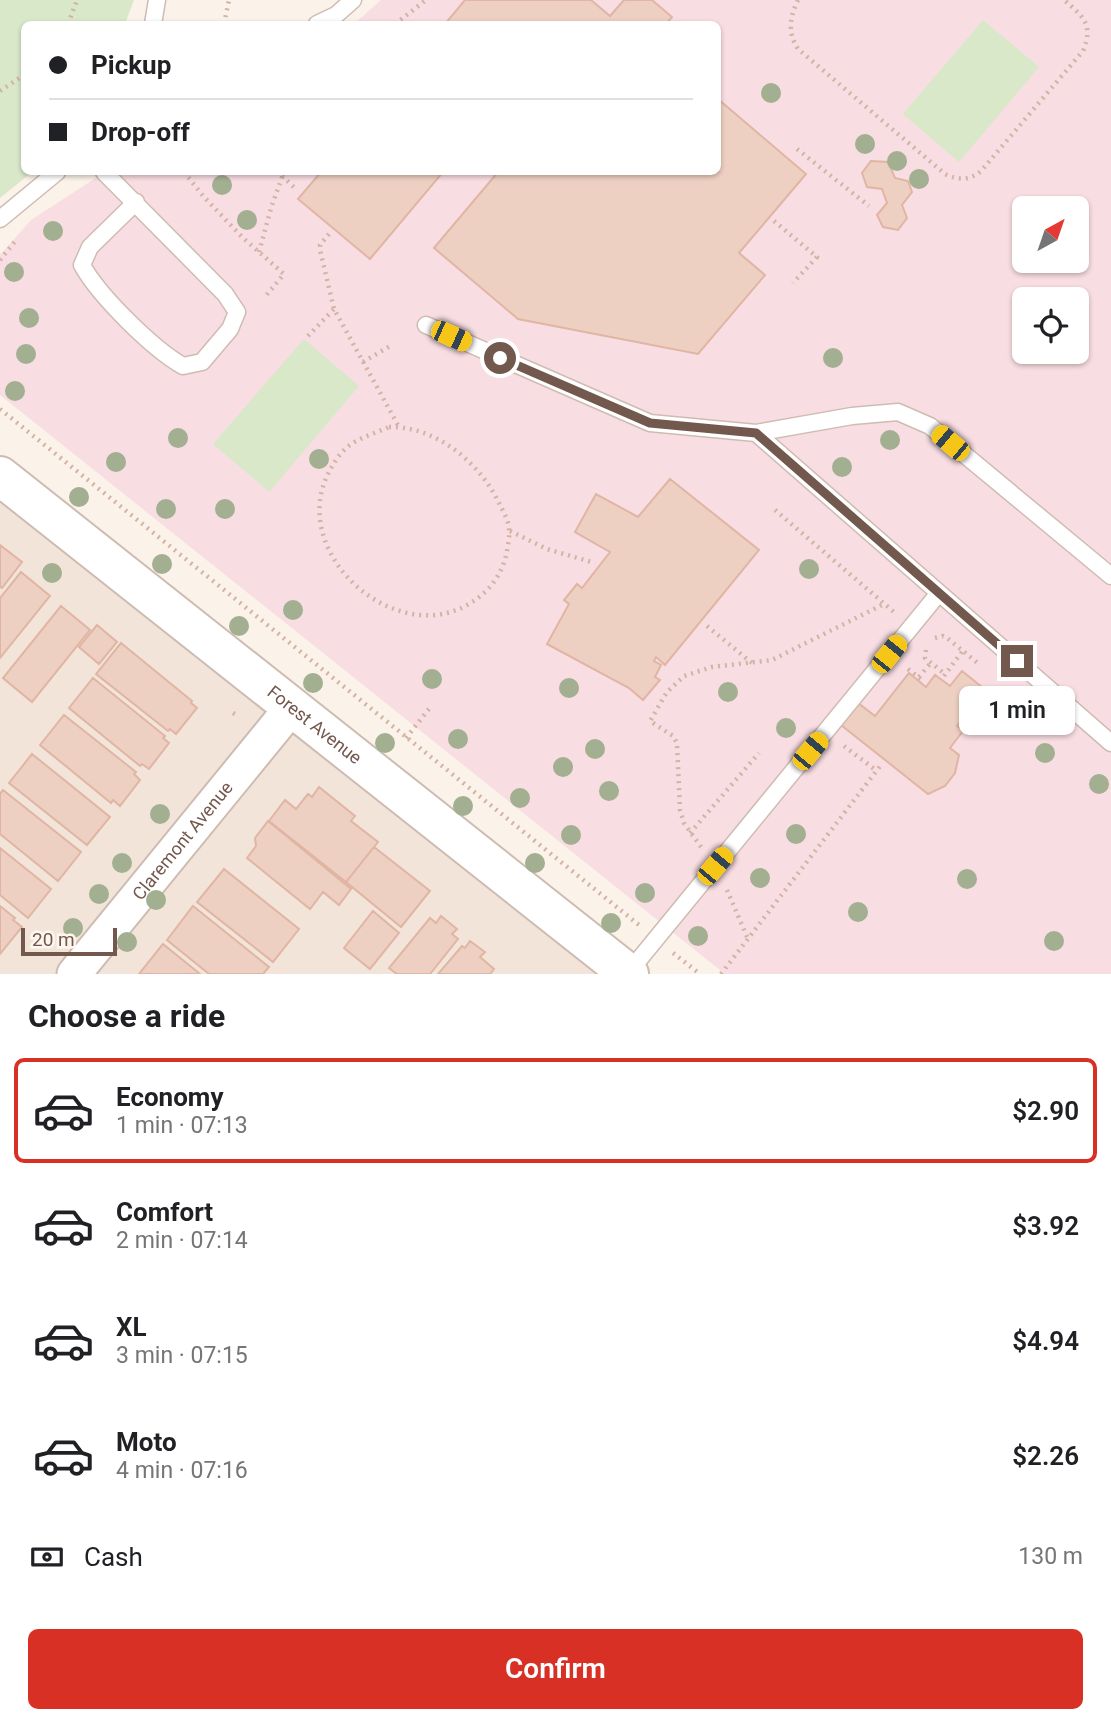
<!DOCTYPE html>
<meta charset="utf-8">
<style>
body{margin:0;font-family:Roboto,sans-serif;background:#f2f2f2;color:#202124;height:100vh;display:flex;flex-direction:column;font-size:26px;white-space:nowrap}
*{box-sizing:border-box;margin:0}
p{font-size:23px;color:#757577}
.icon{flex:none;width:38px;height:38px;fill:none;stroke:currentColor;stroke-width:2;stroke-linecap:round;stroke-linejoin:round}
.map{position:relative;height:974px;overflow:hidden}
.details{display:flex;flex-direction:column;background:#fff;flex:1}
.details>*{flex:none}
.guide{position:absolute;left:21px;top:21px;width:700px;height:154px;border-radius:10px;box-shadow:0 2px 5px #0004;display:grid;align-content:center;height:154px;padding:0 28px;background:#fff}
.needle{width:46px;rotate:40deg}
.controls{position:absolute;left:1012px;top:196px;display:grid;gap:14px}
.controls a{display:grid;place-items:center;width:77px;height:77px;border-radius:10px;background:#fff;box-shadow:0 2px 5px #0004;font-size:35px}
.scale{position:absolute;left:21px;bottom:18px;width:96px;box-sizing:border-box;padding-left:7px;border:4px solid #73584e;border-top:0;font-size:19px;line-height:24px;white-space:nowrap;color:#73584e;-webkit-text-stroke:5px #fef7ef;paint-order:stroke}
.end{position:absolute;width:32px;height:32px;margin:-16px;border:9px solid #73584e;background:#fff;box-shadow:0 0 0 4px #fff}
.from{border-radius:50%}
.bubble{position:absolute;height:49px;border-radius:10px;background:#fff;box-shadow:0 2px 5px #0004;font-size:23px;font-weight:600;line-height:49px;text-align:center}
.car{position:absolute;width:21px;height:42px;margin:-21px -10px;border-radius:9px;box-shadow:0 0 5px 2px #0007;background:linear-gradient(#f5c518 24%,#345 0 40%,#f5c518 0 76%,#345 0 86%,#f5c518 0)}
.guide b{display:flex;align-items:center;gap:24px;height:66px;font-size:26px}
.guide b+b{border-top:2px solid #e0e0e0}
.guide i{width:18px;height:18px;background:#202124}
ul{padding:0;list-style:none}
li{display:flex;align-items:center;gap:21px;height:105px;margin:0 14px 10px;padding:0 14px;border:4px solid transparent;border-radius:10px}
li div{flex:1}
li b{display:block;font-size:26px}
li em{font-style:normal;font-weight:600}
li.active{border-color:#d93025}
li>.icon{width:63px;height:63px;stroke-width:1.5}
h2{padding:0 28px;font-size:32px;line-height:84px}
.pay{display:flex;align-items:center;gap:18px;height:77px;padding:0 28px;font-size:26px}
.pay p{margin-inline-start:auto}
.action{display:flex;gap:14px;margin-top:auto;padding:14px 28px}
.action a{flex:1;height:80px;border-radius:10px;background:#d93025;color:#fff;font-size:28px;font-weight:600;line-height:80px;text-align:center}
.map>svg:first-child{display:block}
.residential{fill:#f2e4d8}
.medical{fill:#f8dde2;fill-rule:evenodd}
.green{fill:#d8e8c8}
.building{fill:#eed0c2;stroke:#e0b5a4;stroke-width:2}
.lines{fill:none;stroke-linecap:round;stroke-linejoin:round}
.service-casing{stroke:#cebcb2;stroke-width:19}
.minor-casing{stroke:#cebcb2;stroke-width:37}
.tertiary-casing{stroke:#cebcb2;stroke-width:42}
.path{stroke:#d3b3a5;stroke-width:4.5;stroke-dasharray:2 5;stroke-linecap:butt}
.service{stroke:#fff;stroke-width:16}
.minor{stroke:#fff;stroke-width:33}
.tertiary{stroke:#fff;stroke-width:38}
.tree{fill:#a2af90}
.route{stroke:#73584e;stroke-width:9}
.labels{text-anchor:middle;stroke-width:7;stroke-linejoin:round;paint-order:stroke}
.street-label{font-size:18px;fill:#73584e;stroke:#fef7ef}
</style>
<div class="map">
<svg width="1111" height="974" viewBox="0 0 1111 974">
<rect width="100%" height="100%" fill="#fbf2e9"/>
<path class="residential" d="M 0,476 L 629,974 L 0,974 Z"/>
<path class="medical" d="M 381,0 L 1111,0 L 1111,974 L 725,974 L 0,395 L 0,255 L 31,220 L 105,172 L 718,172 L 718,24 L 354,24 ZM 1024,208 L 1076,208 L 1076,261 L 1024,261 ZM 1024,299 L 1076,299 L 1076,352 L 1024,352 Z"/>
<path class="green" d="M 0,0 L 134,0 L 125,24 L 24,24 L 24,172 L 32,172 L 0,198 Z
M 983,20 L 1039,67 L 959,162 L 903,114 Z
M 304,339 L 359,386 L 269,492 L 213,444 Z"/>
<path class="building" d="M 465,0 L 591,0 L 610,16 L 624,0 L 652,0 L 672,17 L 666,24 L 445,24 Z
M 718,99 L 806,174 L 739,253 L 765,275 L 698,354 L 518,319 L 434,248 L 498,172 L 718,172 Z
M 871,161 L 888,162 L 895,178 L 908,181 L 912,192 L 902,205 L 907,218 L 898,230 L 883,227 L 877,215 L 887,203 L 882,189 L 867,187 L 862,173 Z
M 321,172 L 443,172 L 370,259 L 298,199 Z
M 670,479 L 759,550 L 665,665 L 656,657 L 654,661 L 661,665 L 655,677 L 660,680 L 643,700 L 629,688 L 547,644 L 569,604 L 564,600 L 577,584 L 582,588 L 610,552 L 575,532 L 596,494 L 638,517 Z
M 0,545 L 22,562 L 2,588 L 0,587 Z
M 21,572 L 50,596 L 0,658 L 0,598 Z
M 61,606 L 90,630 L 32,702 L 3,678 Z
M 97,625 L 117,642 L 99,664 L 79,647 Z
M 121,643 L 192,701 L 191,703 L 197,708 L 176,734 L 170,729 L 168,731 L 96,674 Z
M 962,671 L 993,696 L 975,719 L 967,713 L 957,726 L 963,731 L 950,748 L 959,755 L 955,773 L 945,786 L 928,794 L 841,725 L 858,703 L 875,716 L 909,673 L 926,687 L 935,675 L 950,686 Z
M 93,678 L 165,736 L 163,738 L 169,743 L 149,769 L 142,764 L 140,766 L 69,708 Z
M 64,715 L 136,772 L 134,774 L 140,780 L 120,806 L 113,800 L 111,803 L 40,745 Z
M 32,754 L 110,817 L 87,845 L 9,783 Z
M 319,787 L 355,816 L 351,821 L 378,842 L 346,882 L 269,821 L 285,800 L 296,809 L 308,794 L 312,797 Z
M 3,790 L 81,852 L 58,881 L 0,834 L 0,794 Z
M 268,821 L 351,889 L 339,905 L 323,892 L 310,909 L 247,858 L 256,846 L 255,838 Z
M 374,847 L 430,891 L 401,927 L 346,882 Z
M 0,848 L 51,889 L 28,918 L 0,895 Z
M 224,869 L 299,929 L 273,962 L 197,902 Z
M 0,906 L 15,918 L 13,920 L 22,927 L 0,954 Z
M 193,906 L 269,967 L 263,974 L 209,974 L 167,940 Z
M 373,911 L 399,933 L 370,969 L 344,948 Z
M 441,916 L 457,929 L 452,934 L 458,939 L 430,974 L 397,974 L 389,968 L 430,918 L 436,923 Z
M 470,941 L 485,952 L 480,957 L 494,969 L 490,974 L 438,974 L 462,946 L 465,948 Z
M 163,944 L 200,974 L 139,974 Z"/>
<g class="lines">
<g class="service-casing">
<path id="service" d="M 153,24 L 157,0
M 317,24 L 336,15 L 353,0
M 104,172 L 225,294 L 237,312 L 230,329 L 202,362 L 183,366 C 153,349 99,296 82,265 L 90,247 L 136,202
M 0,219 L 57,172
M 426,325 L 650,423 L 756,433 L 852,416 L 898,412 L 930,426 L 1111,576
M 756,433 L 1111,743
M 628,973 L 939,593"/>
</g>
<g class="minor-casing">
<g id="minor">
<path id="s1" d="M 74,974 L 292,707"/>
</g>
</g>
<g class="tertiary-casing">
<g id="tertiary">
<path id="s2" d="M 0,476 L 629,974"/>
</g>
</g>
<path class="path" d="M 798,0 C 790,17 787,32 798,49 L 945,174 C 958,180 969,181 981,171 L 1083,51 C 1094,25 1083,16 1064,0
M 68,24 L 77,0
M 224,24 L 229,0
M 395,24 L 426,0
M 0,91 L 24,75
M 797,149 L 869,206
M 184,172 L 204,197 L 243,238 L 284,274 L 264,298
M 282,176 L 296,189
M 774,221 L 817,257 L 793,283
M 329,234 L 320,245 L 320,250 L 334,309 L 399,427
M 259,252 L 272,205 L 284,172
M 0,260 L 17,239
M 308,336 L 334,309
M 363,362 L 390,346
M 0,409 L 639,925
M 389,427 C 437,426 481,464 500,505 C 504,513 509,521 509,530 C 510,537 508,544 507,551 C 503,573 490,591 472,602 C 398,651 288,555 328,474 C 333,464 340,452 350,445 C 361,437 376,433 389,427 Z
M 775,510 L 894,612
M 510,531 L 547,549 L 595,563
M 707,626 L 752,663
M 935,638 L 943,636 L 947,638 L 979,664
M 926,650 L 925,658 L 945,674
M 908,669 L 921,679
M 944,676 L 964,649
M 919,677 L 930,664
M 233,713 L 237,715
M 406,738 L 432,705
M 844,746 L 877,771
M 690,833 L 759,753
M 701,847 L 684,823 L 680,810 L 677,743 L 673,736 L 650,721 L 667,692 L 684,676 L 712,667 L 772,660 L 884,604
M 727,890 L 748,939
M 673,953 L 700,974
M 721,974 L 881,765"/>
<use href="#service" class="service"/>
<use href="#minor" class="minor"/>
<use href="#tertiary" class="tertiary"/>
</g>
<g class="tree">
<circle cx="771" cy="93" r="10"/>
<circle cx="865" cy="144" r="10"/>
<circle cx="897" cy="161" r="10"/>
<circle cx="919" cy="179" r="10"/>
<circle cx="222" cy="185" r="10"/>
<circle cx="247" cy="220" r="10"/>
<circle cx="53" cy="231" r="10"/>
<circle cx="14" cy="272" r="10"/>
<circle cx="29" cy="318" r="10"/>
<circle cx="26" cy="354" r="10"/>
<circle cx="833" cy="358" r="10"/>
<circle cx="15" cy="391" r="10"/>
<circle cx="178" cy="438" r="10"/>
<circle cx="890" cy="440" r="10"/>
<circle cx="319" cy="459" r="10"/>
<circle cx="116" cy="462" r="10"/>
<circle cx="842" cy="467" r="10"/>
<circle cx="79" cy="497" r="10"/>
<circle cx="166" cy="509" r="10"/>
<circle cx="225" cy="509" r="10"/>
<circle cx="162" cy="564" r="10"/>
<circle cx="809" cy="569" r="10"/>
<circle cx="52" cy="573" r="10"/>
<circle cx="293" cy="610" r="10"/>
<circle cx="239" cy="626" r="10"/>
<circle cx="432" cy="679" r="10"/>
<circle cx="313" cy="683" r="10"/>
<circle cx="569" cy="688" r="10"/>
<circle cx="728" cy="692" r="10"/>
<circle cx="1034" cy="723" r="10"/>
<circle cx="786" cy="728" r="10"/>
<circle cx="458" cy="739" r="10"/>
<circle cx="385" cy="743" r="10"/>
<circle cx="595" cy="749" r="10"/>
<circle cx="1045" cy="753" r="10"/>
<circle cx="563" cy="767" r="10"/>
<circle cx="1099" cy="784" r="10"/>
<circle cx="609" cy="791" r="10"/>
<circle cx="520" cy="798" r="10"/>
<circle cx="463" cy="806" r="10"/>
<circle cx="160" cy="814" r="10"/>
<circle cx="796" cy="834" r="10"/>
<circle cx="571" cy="835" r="10"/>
<circle cx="122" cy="863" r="10"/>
<circle cx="535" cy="863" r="10"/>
<circle cx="760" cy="878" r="10"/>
<circle cx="967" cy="879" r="10"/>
<circle cx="645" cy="893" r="10"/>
<circle cx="99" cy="894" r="10"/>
<circle cx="156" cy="900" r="10"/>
<circle cx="858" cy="912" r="10"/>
<circle cx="611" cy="923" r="10"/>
<circle cx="73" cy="928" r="10"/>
<circle cx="698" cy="936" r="10"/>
<circle cx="1054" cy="941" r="10"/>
<circle cx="127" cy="942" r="10"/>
</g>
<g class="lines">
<path class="route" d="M 500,358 L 650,423 L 756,433 L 1017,661"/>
</g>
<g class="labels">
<g class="street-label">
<text dy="6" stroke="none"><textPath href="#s2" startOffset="401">Forest Avenue</textPath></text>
<text dy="6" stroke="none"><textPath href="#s1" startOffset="172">Claremont Avenue</textPath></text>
</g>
</g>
</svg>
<div class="controls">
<a><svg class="needle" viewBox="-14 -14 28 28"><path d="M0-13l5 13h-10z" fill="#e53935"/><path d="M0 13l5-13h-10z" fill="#757577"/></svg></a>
<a><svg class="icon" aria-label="locate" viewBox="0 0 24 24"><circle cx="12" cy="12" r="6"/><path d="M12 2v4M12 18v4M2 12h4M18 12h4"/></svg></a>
</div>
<div class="scale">20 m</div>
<i class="end from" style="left:500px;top:358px"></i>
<i class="end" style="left:1017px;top:661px"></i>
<div class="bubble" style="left:959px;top:686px;width:116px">1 min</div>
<i class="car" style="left:451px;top:336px;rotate:114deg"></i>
<i class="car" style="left:950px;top:443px;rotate:310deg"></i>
<i class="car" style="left:889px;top:654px;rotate:39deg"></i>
<i class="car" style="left:810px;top:751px;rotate:40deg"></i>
<i class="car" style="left:715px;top:866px;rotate:40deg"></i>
<div class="guide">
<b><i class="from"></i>Pickup</b>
<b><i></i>Drop-off</b>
</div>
</div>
<section class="details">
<h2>Choose a ride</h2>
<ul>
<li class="active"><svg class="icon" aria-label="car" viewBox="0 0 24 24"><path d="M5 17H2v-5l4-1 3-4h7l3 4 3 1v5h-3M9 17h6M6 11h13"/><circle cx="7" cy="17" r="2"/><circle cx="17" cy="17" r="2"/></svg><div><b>Economy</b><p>1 min · 07:13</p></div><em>$2.90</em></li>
<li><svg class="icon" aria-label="car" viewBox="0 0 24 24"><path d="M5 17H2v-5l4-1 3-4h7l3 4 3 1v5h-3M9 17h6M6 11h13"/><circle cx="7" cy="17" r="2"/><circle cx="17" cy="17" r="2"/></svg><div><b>Comfort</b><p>2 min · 07:14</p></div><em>$3.92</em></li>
<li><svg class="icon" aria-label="car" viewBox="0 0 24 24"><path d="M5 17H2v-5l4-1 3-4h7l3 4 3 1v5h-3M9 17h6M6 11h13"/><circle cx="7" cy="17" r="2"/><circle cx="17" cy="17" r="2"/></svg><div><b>XL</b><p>3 min · 07:15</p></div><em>$4.94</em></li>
<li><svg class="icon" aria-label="car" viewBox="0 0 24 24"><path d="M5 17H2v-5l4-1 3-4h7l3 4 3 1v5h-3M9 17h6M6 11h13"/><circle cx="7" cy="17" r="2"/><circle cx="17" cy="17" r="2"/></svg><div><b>Moto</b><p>4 min · 07:16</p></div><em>$2.26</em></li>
</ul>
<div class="pay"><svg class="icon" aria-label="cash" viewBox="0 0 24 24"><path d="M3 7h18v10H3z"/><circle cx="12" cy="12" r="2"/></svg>Cash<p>130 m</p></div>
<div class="action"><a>Confirm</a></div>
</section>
